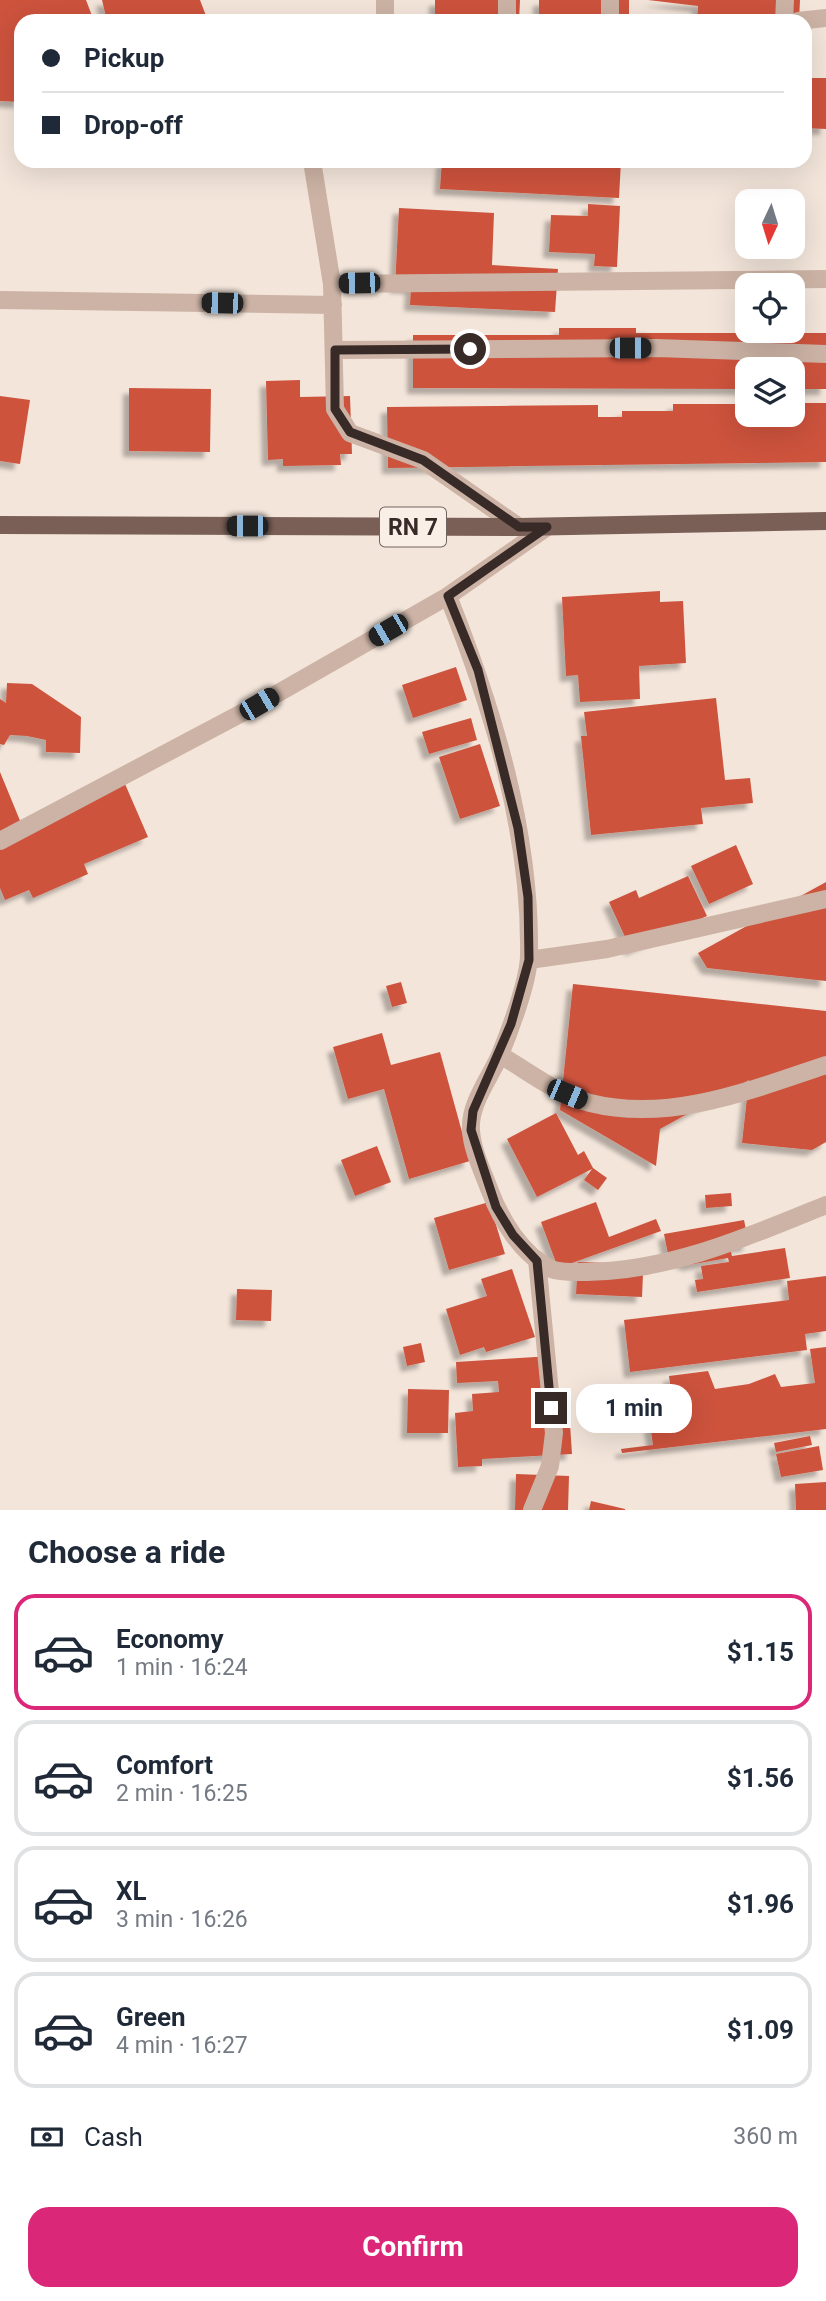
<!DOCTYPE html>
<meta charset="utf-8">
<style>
body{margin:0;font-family:Roboto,sans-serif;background:#f6f6f7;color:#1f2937;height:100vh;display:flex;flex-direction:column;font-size:26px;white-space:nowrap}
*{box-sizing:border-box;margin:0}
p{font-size:23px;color:#747a83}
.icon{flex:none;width:38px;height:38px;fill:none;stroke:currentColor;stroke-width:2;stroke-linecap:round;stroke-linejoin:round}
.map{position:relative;height:1510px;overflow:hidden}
.details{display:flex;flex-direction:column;background:#fff;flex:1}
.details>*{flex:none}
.hud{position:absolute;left:14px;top:14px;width:798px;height:154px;border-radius:21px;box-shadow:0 7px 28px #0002;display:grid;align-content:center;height:154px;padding:0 28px;background:#fff}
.needle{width:46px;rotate:184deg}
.fabs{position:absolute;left:735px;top:189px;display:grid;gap:14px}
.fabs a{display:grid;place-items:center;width:70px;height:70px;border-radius:14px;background:#fff;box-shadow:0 7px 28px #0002;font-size:35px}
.end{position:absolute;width:32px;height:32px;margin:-16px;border:9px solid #372a27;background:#fff;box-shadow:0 0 0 4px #fff}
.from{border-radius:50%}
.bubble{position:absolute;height:49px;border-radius:21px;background:#fff;box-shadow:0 7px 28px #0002;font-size:23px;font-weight:700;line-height:49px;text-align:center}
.car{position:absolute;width:21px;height:42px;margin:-21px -10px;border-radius:9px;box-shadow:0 0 5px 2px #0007;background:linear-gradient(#222 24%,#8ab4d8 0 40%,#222 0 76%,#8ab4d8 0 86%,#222 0)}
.hud b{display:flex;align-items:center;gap:24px;height:66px;font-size:26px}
.hud b+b{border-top:2px solid #e0e1e3}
.hud i{width:18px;height:18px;background:#1f2937}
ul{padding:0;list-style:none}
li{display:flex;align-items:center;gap:21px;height:116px;margin:0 14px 10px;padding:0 14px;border:4px solid #e0e1e3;border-radius:21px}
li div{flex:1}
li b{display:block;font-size:26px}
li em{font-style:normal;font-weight:700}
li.on{border-color:#db2777}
li>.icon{width:63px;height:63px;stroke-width:1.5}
h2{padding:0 28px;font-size:32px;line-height:84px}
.pay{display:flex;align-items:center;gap:18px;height:77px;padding:0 28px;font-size:26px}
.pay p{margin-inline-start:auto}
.action{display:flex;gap:14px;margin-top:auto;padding:14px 28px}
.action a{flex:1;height:80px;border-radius:21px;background:#db2777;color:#fff;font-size:28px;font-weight:700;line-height:80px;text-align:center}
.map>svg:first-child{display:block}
.building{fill:#cd533e;filter:url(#shadow)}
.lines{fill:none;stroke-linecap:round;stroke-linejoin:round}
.street{stroke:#ccb3a5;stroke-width:18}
.primary{stroke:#7a5f57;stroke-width:18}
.route{stroke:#372a27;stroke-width:9}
.labels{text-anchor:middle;stroke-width:5;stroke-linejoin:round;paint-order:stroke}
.shield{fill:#faefe7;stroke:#726561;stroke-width:2}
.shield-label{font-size:23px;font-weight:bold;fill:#372a27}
</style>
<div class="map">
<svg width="826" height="1510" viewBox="0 0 826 1510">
<defs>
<filter id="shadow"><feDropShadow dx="-6" dy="6" stdDeviation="2" flood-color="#0004"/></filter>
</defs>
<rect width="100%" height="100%" fill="#f3e5da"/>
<path class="building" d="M 0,0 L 86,0 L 94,21 L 21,21 L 21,102 L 0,101 Z
M 102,0 L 200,0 L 208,21 L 107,21 Z
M 435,0 L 520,0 L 519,21 L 435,21 Z
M 539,0 L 629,0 L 629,21 L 539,21 Z
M 648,0 L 800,0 L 799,21 L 697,21 L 698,6 Z
M 805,78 L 826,78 L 826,129 L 805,128 Z
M 442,161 L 621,161 L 619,198 L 440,189 Z
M 588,204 L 620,206 L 617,267 L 594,266 L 595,254 L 549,252 L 551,215 L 588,216 Z
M 399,208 L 494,213 L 492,265 L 558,269 L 555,312 L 410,305 L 411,288 L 395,287 Z
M 559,328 L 636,328 L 636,333 L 826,333 L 826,389 L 793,389 L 793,369 L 747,369 L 747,389 L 413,388 L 413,335 L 559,335 Z
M 300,380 L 300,397 L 350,396 L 352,454 L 340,454 L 341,465 L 283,466 L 283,459 L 268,460 L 266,381 Z
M 129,388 L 211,389 L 210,452 L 129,451 Z
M 0,396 L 30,400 L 20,464 L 0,461 Z
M 793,403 L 826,403 L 826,462 L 388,468 L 387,407 L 598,405 L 598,417 L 622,417 L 622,411 L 673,411 L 673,404 L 747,404 L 747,415 L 793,415 Z
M 660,591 L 660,602 L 683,601 L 686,663 L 639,666 L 640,699 L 580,702 L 578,675 L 566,676 L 562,597 Z
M 456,667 L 467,700 L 413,718 L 402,685 Z
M 7,683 L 32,684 L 81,717 L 80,753 L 46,752 L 46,740 L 27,736 L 10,735 L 4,745 L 0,744 L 0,699 L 6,703 Z
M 716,698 L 725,780 L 750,778 L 753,803 L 701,808 L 703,824 L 591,835 L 581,736 L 587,736 L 584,712 Z
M 471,718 L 477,740 L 429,754 L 422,732 Z
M 480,744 L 500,806 L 460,819 L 439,757 Z
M 0,772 L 21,823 L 122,777 L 148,837 L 84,864 L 88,874 L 33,898 L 29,890 L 5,900 L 0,888 Z
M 736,845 L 753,884 L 709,904 L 691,866 Z
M 688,876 L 707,916 L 631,950 L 609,902 L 636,890 L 639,898 Z
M 826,882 L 826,981 L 707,968 L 698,953 Z
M 401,982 L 407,1003 L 392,1007 L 386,986 Z
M 573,984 L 826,1011 L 826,1142 L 812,1150 L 742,1143 L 749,1080 L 660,1129 L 656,1166 L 560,1110 Z
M 382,1033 L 391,1065 L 440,1052 L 470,1161 L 409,1179 L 384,1089 L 348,1099 L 333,1047 Z
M 556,1113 L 578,1155 L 584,1151 L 593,1168 L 607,1178 L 598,1190 L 584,1180 L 592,1169 L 537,1197 L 507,1139 Z
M 377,1146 L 391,1182 L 355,1196 L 341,1160 Z
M 731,1193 L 732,1206 L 706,1208 L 705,1195 Z
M 489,1202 L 505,1254 L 449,1270 L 434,1218 Z
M 596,1202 L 609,1237 L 656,1219 L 661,1231 L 558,1268 L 541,1222 Z
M 744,1220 L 749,1245 L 730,1248 L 732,1256 L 785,1248 L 790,1278 L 697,1292 L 695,1280 L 703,1279 L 701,1266 L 729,1262 L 728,1258 L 688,1265 L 668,1254 L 664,1234 Z
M 578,1262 L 610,1263 L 643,1274 L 642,1297 L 576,1294 Z
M 512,1269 L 535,1337 L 486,1352 L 484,1347 L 460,1355 L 446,1309 L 487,1296 L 481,1279 Z
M 826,1276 L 826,1331 L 805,1334 L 807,1350 L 630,1372 L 624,1320 L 789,1300 L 787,1281 Z
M 237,1289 L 272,1290 L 271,1321 L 236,1320 Z
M 421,1343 L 425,1362 L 407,1366 L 403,1347 Z
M 826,1347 L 826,1429 L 622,1453 L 621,1449 L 653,1445 L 649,1417 L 674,1414 L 669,1376 L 708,1371 L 715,1389 L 749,1384 L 775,1374 L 781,1387 L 815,1383 L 810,1349 Z
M 552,1356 L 555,1410 L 569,1409 L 572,1454 L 482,1459 L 482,1466 L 458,1467 L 455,1413 L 473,1411 L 472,1394 L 499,1392 L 498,1381 L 457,1383 L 456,1362 Z
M 408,1389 L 449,1390 L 448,1433 L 407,1433 Z
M 810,1436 L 812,1445 L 776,1452 L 774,1443 Z
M 819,1446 L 823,1470 L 781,1477 L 776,1454 Z
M 516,1474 L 569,1476 L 568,1510 L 515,1510 Z
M 826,1482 L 826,1510 L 796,1510 L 795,1484 Z
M 591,1501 L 625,1509 L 625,1510 L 589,1510 Z"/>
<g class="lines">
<path class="street" d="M 385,0 L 385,21
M 507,0 L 507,21
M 610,21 L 610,0
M 784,21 L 785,0
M 798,21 L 826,18
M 312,161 L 332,284 L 335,409 L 350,433 L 423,460 L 519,527
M 332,284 L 826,279
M 0,300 L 333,305
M 335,350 L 657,348 L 826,354
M 448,596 C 493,709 531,832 529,955 C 529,980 509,1033 499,1057 C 489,1079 469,1105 471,1130 C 472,1150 483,1172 490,1191 C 501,1220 521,1254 551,1269 C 561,1273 576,1272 587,1272 C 671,1271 750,1236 826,1205
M 0,841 L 259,704 L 448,596 L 547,527
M 529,960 L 607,949 L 826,899
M 500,1055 C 528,1071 558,1095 590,1103 C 670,1123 751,1090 826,1065
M 532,1510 L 550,1466 L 554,1433 L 537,1260"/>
<path class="primary" d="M 0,525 L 519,527 L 826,521"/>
</g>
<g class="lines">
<path class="route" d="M 470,349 L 335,350 L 335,409 L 350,432 L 423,460 L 519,527 L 547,527 L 448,596 L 478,670 L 518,828 L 528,897 L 529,960 L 511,1024 L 473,1111 L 471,1130 L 496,1207 L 513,1235 L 537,1261 L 551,1408"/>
</g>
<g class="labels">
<rect class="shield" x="380" y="507.5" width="66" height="39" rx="5"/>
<g class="shield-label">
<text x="413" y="535">RN 7</text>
</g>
</g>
</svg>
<div class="fabs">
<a><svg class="needle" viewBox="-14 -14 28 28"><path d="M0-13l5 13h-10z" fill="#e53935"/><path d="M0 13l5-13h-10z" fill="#747a83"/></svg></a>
<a><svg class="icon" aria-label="locate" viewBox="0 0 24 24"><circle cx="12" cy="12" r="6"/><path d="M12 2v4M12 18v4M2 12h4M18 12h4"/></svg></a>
<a><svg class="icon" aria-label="layers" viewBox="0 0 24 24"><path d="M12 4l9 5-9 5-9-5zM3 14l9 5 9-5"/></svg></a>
</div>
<i class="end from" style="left:470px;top:349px"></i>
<i class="end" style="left:551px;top:1408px"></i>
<div class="bubble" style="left:576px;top:1384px;width:116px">1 min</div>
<i class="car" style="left:359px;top:283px;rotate:269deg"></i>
<i class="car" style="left:222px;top:303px;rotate:271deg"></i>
<i class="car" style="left:630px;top:348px;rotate:90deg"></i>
<i class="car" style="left:247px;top:526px;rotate:270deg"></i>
<i class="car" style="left:388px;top:630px;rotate:240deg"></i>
<i class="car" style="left:259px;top:704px;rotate:60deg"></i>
<i class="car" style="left:567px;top:1094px;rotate:113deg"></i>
<div class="hud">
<b><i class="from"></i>Pickup</b>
<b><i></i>Drop-off</b>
</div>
</div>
<section class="details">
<h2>Choose a ride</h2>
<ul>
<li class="on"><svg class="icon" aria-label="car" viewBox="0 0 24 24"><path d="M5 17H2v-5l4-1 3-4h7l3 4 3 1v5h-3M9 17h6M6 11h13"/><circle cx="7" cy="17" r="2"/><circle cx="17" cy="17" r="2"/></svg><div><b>Economy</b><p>1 min · 16:24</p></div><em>$1.15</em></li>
<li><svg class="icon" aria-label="car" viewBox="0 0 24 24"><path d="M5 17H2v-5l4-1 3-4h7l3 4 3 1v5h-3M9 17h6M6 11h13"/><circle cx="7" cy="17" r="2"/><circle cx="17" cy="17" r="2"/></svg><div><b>Comfort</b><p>2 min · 16:25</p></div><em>$1.56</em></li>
<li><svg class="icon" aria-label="car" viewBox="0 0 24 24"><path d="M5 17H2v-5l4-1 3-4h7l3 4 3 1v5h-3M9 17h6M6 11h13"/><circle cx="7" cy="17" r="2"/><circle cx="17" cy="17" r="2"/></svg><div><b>XL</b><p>3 min · 16:26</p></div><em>$1.96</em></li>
<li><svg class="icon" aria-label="car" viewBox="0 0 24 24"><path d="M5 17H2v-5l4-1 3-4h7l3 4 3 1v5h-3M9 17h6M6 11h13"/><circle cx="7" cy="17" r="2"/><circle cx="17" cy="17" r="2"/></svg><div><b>Green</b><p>4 min · 16:27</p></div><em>$1.09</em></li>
</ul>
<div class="pay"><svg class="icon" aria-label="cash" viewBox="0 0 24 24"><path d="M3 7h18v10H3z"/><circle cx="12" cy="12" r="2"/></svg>Cash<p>360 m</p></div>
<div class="action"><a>Confirm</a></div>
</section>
